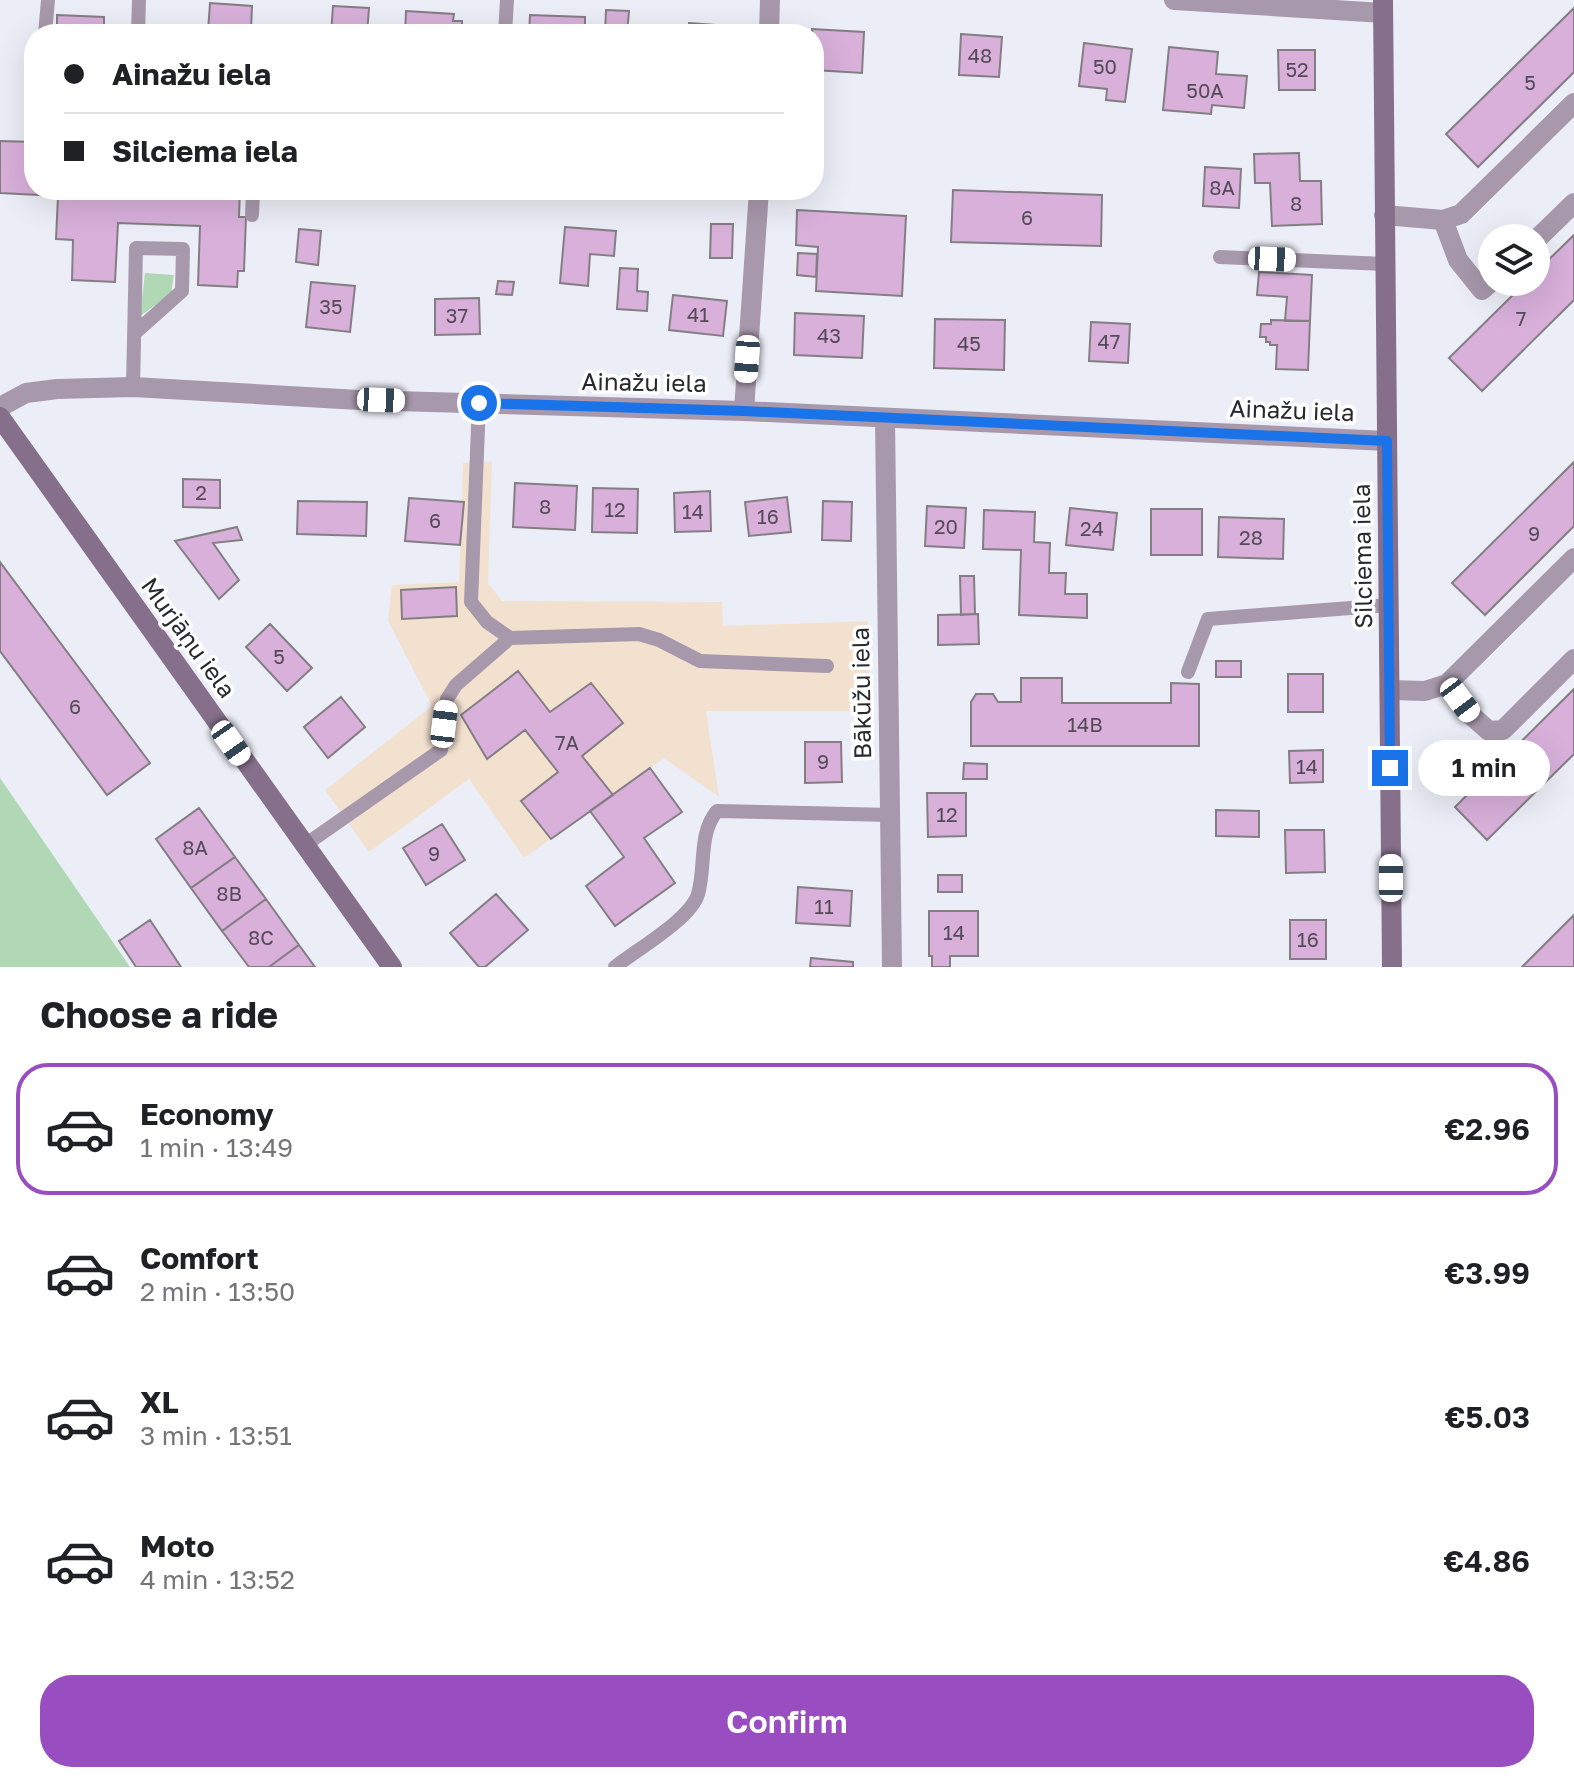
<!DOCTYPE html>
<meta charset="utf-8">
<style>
body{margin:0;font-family:"Golos Text",sans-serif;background:#f6f6f6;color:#202124;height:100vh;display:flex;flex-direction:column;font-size:30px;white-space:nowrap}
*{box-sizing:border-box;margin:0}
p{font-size:26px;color:#757577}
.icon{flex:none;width:44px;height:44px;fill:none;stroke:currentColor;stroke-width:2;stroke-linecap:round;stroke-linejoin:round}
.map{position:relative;height:967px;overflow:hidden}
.panel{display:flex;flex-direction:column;background:#fff;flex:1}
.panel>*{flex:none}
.banner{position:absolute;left:24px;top:24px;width:800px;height:176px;border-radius:32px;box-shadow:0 8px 32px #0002;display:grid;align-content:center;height:176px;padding:0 40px;background:#fff}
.fabs{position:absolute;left:1478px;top:224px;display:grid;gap:16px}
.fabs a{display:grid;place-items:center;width:72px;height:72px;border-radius:50%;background:#fff;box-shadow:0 8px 32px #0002;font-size:40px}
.end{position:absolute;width:36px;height:36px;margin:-18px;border:10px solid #1a73e8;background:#fff;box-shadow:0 0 0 4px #fff}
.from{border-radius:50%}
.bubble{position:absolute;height:56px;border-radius:28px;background:#fff;box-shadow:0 8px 32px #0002;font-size:26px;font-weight:600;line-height:56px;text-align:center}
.car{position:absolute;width:24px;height:48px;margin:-24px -12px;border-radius:10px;box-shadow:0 0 6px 2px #0007;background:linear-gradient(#fff 24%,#345 0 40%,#fff 0 76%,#345 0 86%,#fff 0)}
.banner b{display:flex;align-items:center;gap:28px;height:76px;font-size:30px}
.banner b+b{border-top:2px solid #e0e0e0}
.banner i{width:20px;height:20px;background:#202124}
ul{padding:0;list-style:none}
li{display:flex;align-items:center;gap:24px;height:132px;margin:0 16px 12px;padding:0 24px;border:4px solid transparent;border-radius:32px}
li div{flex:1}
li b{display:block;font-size:30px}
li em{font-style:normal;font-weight:600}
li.active{border-color:#984ec0}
li>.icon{width:72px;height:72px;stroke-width:1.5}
h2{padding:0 40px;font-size:36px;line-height:96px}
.button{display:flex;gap:16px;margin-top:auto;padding:16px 40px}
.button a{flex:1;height:92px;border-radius:32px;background:#984ec0;color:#fff;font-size:32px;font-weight:600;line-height:92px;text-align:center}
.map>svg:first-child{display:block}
.commercial{fill:#f3e1d0}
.green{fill:#b0d8b4}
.building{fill:#d8b0da;stroke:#847e84;stroke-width:2}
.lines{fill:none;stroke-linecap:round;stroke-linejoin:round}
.lane{stroke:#a798ab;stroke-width:14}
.street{stroke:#a798ab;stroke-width:20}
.secondary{stroke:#856f8a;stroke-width:20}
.route{stroke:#1a73e8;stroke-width:10}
.labels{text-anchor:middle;stroke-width:7;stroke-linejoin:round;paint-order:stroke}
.number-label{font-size:20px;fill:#544b58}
.street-label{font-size:24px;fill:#28292d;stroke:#fff}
</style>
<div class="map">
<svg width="1574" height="967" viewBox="0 0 1574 967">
<rect width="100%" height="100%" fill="#eceef7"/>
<path class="commercial" d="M 492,462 L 488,583 L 502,601 L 722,602 L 723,626 L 868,621 L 869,711 L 706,711 L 719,797 L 664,758 L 524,858 L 469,779 L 369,852 L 325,790 L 432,706 L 388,621 L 392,585 L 459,582 L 463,463 Z"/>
<path class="green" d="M 145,273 L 174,275 L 171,294 L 140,316 Z
M 0,778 L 130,967 L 0,967 Z"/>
<path class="building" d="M 210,3 L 252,6 L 251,30 L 242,30 L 242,34 L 170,34 L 170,29 L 208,31 Z
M 333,6 L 369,8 L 367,34 L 331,34 Z
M 1574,8 L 1574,72 L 1478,167 L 1446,134 Z
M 606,10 L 629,11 L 627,34 L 605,34 Z
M 406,11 L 454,14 L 453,21 L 462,21 L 462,34 L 405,34 Z
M 57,15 L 104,17 L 104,34 L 57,34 Z
M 530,15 L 585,17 L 585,34 L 529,34 Z
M 689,23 L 729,26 L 728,34 L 688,34 Z
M 812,29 L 864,32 L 862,73 L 814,70 Z
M 961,34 L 1002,37 L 999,77 L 959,75 Z
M 1084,43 L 1132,49 L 1125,102 L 1106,100 L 1107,89 L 1079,86 Z
M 1169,47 L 1218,52 L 1216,74 L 1247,76 L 1244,108 L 1212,105 L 1211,114 L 1163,110 Z
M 1278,50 L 1315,50 L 1315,90 L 1279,90 Z
M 0,141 L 34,142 L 34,190 L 240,190 L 239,217 L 246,217 L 244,271 L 238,271 L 237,287 L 198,285 L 200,226 L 118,223 L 115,282 L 72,280 L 73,240 L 56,239 L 58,196 L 0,193 Z
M 1299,153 L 1300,181 L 1321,181 L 1322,224 L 1272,226 L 1270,183 L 1255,183 L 1254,154 Z
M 1205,167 L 1241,169 L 1239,208 L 1203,206 Z
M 953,190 L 1102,195 L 1101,246 L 951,242 Z
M 797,210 L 906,216 L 902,296 L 816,291 L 818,247 L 796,245 Z
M 711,224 L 733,224 L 732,258 L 710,258 Z
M 565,227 L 616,231 L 614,256 L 590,254 L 588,286 L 560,283 Z
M 299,229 L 321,231 L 318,265 L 296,262 Z
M 1574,235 L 1574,300 L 1482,391 L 1449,358 L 1526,282 L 1536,282 L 1536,272 Z
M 798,253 L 817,254 L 816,277 L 797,275 Z
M 620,268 L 638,269 L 637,291 L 648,292 L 647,311 L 617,309 Z
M 1259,272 L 1312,275 L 1310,321 L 1285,321 L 1287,297 L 1257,295 Z
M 498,281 L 514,282 L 512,295 L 496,294 Z
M 311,282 L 355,286 L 350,332 L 306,327 Z
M 673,295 L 727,301 L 723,336 L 669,330 Z
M 479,298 L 480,334 L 435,335 L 435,299 Z
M 795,313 L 864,316 L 862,358 L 794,355 Z
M 935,319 L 1005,320 L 1004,370 L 934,368 Z
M 1271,320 L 1310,321 L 1308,370 L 1276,369 L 1277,345 L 1270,345 L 1270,342 L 1266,342 L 1266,337 L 1260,337 L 1261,324 L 1271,324 Z
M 1091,322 L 1130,324 L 1128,363 L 1089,361 Z
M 1574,462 L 1574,526 L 1485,615 L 1452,583 Z
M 183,479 L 220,480 L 220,508 L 183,507 Z
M 515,483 L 577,486 L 575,530 L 513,527 Z
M 593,488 L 638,489 L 637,533 L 592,532 Z
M 710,491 L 711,531 L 675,532 L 674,493 Z
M 787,497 L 791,532 L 749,536 L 745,502 Z
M 409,498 L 464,502 L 460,545 L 405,541 Z
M 298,501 L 367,502 L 366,536 L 297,534 Z
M 823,501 L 852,502 L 851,541 L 822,540 Z
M 927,506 L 966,508 L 964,548 L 925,546 Z
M 1070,508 L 1117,513 L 1113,550 L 1066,545 Z
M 1151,509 L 1202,509 L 1202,555 L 1151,555 Z
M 984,510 L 1035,512 L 1034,542 L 1050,543 L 1049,573 L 1066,573 L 1065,594 L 1087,594 L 1087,618 L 1019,615 L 1021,550 L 983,549 Z
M 1219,517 L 1284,519 L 1283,559 L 1218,557 Z
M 237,527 L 242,540 L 213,543 L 239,580 L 219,599 L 175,541 Z
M 0,562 L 150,763 L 107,795 L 0,651 Z
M 960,576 L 974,576 L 975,614 L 961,615 Z
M 456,587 L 457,616 L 402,619 L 401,590 Z
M 978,614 L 979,644 L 938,645 L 938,615 Z
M 270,624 L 312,668 L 287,691 L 246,647 Z
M 1216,661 L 1241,661 L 1241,677 L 1216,677 Z
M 518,671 L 550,712 L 591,683 L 623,723 L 582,756 L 613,795 L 551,839 L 521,801 L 558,772 L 525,730 L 487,759 L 461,715 Z
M 1288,674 L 1323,674 L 1323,712 L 1288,712 Z
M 1021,678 L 1062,678 L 1062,703 L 1171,703 L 1171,683 L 1199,684 L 1199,746 L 971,746 L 971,702 L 976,694 L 993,694 L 998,702 L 1021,702 Z
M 1574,689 L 1574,754 L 1487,840 L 1455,807 Z
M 341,697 L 365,727 L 328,758 L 304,727 Z
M 805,742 L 841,742 L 842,782 L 805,783 Z
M 1323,750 L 1323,782 L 1290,783 L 1289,751 Z
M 964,763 L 987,764 L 987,779 L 963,779 Z
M 650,768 L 682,812 L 644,838 L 675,883 L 615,926 L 586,886 L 624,857 L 590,811 Z
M 927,793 L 966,793 L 966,836 L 928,837 Z
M 199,808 L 235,857 L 191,888 L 156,839 Z
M 1216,810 L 1259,811 L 1259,837 L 1216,836 Z
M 442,824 L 465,860 L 426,885 L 403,848 Z
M 1285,830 L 1324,830 L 1325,872 L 1286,873 Z
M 235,857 L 266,899 L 222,931 L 191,888 Z
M 938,875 L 962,875 L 962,892 L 938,892 Z
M 798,887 L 852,891 L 850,926 L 796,923 Z
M 496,894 L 528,930 L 485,967 L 479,967 L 450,933 Z
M 266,899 L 299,945 L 269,967 L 249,967 L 222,931 Z
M 929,911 L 978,911 L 978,956 L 950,956 L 950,967 L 932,967 L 932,956 L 929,956 Z
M 1574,915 L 1574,967 L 1522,967 Z
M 150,920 L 181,967 L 136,967 L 119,941 Z
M 1290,920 L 1326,920 L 1326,959 L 1290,959 Z
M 299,945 L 315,967 L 269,967 Z
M 811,958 L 853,962 L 853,967 L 810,967 Z"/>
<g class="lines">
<path class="lane" d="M 45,34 L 48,0
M 138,34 L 139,0
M 505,34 L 507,0
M 252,215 L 253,190
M 1220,257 L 1385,264
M 133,387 L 136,248 L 183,249 L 182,291 L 136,332
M 510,638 L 639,634 L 659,640 L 700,661 L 827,666
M 1188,672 L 1208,619 L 1389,605
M 305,845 L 441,750 L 447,699 L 456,685 L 510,638 L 487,622 L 471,602 L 479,403
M 615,967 C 636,950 691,919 698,894 C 706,867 698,834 717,811 L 891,815"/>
<path class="street" d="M 1174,0 L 1383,13
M 769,34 L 770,0
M 1384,215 L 1443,220 L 1461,214 L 1574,103
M 1443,220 L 1458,260 L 1482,290 L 1492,281
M 1536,240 L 1574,203
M 0,407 L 26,393 L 57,389 L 133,387 L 359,400 L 744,411 L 1387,441
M 744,411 L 759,190
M 885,419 L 892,967
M 1447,684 L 1472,716 L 1489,731 L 1503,730 L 1574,659
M 1390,690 L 1425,691 L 1447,684 L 1574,558"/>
<path class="secondary" d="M 1383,0 L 1392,967
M 0,417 L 392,967"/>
</g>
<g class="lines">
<path class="route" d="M 479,403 L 744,411 L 1387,441 L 1390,768"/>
</g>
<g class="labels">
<g class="number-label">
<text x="980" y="63">48</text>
<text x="1105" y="74">50</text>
<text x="1297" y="77">52</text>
<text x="1530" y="90">5</text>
<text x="1205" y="98">50A</text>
<text x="1222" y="195">8A</text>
<text x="1296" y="211">8</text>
<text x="1027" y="225">6</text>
<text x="331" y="314">35</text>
<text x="698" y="322">41</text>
<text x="457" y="323">37</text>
<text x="1521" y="326">7</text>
<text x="829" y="343">43</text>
<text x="1109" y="349">47</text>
<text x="969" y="351">45</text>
<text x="201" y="500">2</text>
<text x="545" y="514">8</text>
<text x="615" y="517">12</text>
<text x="693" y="519">14</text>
<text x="768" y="524">16</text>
<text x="435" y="528">6</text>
<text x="946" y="534">20</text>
<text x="1092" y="536">24</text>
<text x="1534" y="541">9</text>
<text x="1251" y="545">28</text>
<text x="279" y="664">5</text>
<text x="75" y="714">6</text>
<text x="1085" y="732">14B</text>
<text x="567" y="750">7A</text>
<text x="823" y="769">9</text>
<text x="1307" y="774">14</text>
<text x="947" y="822">12</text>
<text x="195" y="855">8A</text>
<text x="434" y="861">9</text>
<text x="229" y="901">8B</text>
<text x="824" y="914">11</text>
<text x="954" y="940">14</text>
<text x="261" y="945">8C</text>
<text x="1308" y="947">16</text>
</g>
<g class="street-label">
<text transform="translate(644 383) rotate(1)" y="8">Ainažu iela</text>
<text transform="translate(1292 411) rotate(2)" y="8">Ainažu iela</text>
<text transform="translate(1363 556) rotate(-91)" y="8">Silciema iela</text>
<text transform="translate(188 638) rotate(54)" y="8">Murjāņu iela</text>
<text transform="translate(862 693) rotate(-91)" y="8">Bākūžu iela</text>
</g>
</g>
</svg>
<div class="fabs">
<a><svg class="icon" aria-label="layers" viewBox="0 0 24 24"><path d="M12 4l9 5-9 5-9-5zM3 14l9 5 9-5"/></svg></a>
</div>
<i class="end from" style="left:479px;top:403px"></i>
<i class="end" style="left:1390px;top:768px"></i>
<div class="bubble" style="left:1418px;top:740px;width:132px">1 min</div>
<i class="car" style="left:1272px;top:259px;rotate:92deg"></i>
<i class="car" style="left:747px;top:359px;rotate:184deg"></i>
<i class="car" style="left:381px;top:400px;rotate:92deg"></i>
<i class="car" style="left:1460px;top:700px;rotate:143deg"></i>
<i class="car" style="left:444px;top:724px;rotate:7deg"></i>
<i class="car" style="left:231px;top:743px;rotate:145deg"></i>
<i class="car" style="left:1391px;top:878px;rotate:0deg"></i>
<div class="banner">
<b><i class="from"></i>Ainažu iela</b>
<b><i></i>Silciema iela</b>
</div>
</div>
<section class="panel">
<h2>Choose a ride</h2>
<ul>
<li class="active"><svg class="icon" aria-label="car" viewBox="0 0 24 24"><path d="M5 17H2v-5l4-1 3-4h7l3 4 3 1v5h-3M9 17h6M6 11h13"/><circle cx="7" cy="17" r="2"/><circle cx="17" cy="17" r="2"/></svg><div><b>Economy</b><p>1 min · 13:49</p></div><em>€2.96</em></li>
<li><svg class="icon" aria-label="car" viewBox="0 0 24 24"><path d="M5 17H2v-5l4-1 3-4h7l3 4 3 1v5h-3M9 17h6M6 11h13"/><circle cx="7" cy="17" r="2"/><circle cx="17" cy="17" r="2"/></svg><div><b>Comfort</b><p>2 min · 13:50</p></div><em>€3.99</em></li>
<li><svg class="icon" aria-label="car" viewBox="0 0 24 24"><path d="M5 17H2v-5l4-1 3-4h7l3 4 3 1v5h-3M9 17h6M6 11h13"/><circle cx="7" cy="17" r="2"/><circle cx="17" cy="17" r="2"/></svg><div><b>XL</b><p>3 min · 13:51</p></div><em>€5.03</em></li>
<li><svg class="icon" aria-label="car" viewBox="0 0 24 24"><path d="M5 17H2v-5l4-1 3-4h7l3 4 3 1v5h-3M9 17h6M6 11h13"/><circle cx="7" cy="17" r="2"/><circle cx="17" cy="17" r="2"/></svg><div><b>Moto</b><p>4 min · 13:52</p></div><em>€4.86</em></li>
</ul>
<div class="button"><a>Confirm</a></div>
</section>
